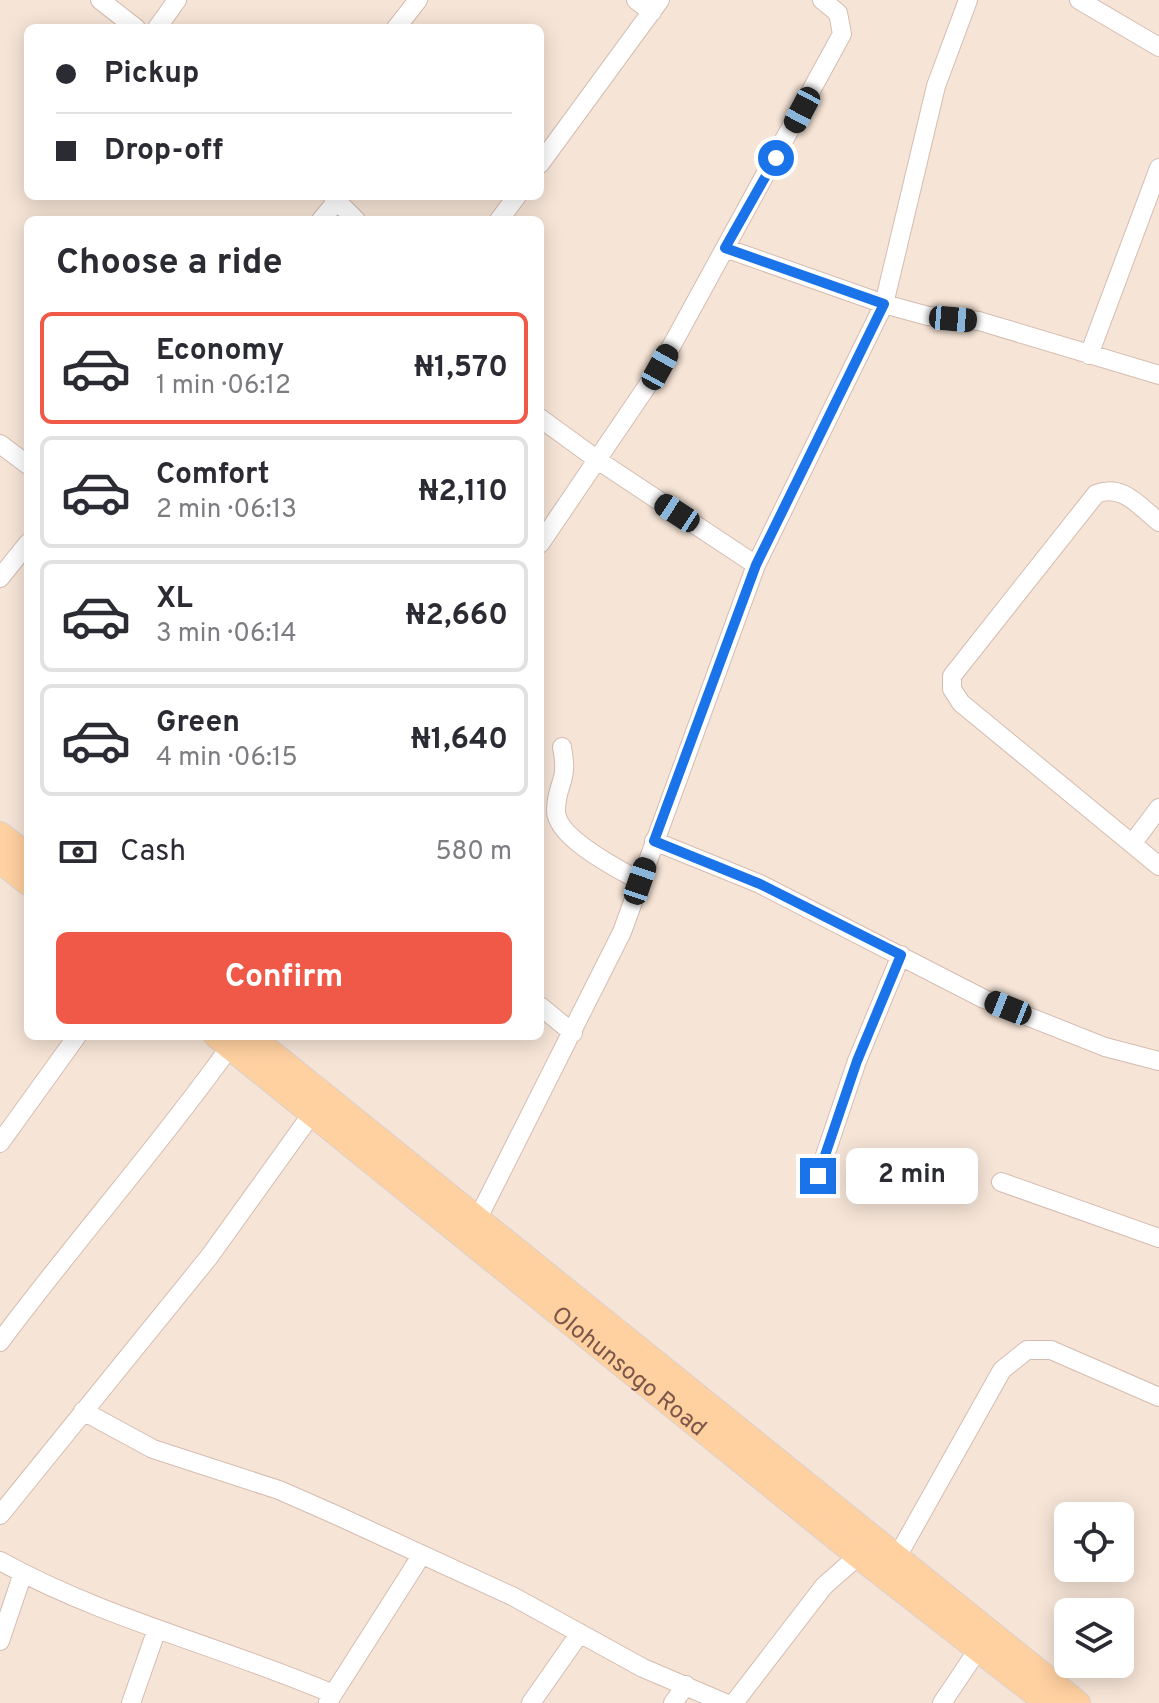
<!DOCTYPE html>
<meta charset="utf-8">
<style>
body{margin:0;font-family:Overpass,sans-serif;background:#f7f7f7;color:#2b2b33;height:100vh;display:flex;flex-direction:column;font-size:30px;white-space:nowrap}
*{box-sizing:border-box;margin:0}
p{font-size:26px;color:#7c7c81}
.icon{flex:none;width:44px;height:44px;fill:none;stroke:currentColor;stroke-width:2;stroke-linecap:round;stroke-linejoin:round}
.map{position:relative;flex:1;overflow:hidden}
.panel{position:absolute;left:24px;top:216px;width:520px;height:824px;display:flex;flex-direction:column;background:#fff;border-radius:12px;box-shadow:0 4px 20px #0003}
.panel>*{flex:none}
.guide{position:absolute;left:24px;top:24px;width:520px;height:176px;border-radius:12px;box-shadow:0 4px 20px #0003;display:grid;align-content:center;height:176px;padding:0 32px;background:#fff}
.controls{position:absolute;left:1054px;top:1502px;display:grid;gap:16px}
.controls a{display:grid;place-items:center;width:80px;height:80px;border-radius:12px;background:#fff;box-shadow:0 4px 20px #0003;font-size:40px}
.end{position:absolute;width:36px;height:36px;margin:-18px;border:10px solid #1a73e8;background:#fff;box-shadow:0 0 0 4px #fff}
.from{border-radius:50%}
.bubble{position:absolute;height:56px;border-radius:12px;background:#fff;box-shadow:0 4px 20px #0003;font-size:26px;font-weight:700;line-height:56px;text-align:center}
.car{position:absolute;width:24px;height:48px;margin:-24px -12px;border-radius:10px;box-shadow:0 0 6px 2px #0007;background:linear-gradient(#222 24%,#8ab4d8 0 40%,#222 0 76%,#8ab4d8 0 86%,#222 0)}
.guide b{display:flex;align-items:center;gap:28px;height:76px;font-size:30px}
.guide b+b{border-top:2px solid #e1e1e2}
.guide i{width:20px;height:20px;background:#2b2b33}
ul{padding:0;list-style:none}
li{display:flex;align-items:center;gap:24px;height:112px;margin:0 16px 12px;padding:0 16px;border:4px solid #e1e1e2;border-radius:12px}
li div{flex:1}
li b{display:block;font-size:30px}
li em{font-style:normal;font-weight:700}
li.selected{border-color:#f05847}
li>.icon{width:72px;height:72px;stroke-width:1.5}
h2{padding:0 32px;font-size:36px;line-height:96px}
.pay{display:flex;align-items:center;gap:20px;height:88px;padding:0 32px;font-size:30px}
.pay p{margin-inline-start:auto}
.button{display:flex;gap:16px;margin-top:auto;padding:16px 32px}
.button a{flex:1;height:92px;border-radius:12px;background:#f05847;color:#fff;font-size:32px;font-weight:700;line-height:92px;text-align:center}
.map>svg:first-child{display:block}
.residential{fill:#f6e5d7;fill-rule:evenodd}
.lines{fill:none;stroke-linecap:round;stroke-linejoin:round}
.minor-casing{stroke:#d4bcb0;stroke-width:20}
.major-casing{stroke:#dad0cc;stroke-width:26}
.minor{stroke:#fff;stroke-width:18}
.major{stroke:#ffd0a0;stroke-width:24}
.route{stroke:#1a73e8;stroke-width:10}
.labels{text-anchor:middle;stroke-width:6;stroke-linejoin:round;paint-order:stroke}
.street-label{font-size:24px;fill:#7c564a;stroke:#fff8f2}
</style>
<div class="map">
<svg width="1159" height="1703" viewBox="0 0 1159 1703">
<rect width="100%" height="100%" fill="#fef4ea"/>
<path class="residential" d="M 0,0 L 1159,0 L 1159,1703 L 0,1703 ZM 28,28 L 540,28 L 540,196 L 28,196 ZM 28,220 L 540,220 L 540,1036 L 28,1036 ZM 1068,1516 L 1120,1516 L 1120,1568 L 1068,1568 ZM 1068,1612 L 1120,1612 L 1120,1664 L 1068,1664 Z"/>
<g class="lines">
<g class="minor-casing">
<path id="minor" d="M 100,0 L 136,28
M 636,0 L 652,12
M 1079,0 L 1159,47
M 157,28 L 177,0
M 396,28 L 418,0
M 540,164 L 660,0
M 332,196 L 356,220
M 321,220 L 337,201
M 499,220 L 517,196
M 725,248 L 884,304 L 936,86 L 968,0
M 1089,355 L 1159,168
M 540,418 L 599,461 L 756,565
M 0,444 L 28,465
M 1159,522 C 1139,506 1122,483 1096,494 L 952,676 L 952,689 L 961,703 L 1159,866
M 540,544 L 660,367 L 842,34 L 838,13 L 822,0
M 0,578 L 28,543
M 562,747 C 569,783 557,781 556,809 C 554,837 618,869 640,881
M 654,841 L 760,884 L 984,999 L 1105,1047 L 1159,1061
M 1132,844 L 1159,808
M 540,1006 L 573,1033
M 0,1143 L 77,1036
M 818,1176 L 857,1061 L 901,955
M 1001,1182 L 1159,1238
M 478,1218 L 622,932 L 756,565 L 884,304 L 928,316 L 979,321 L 1159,375
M 0,1342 C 74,1242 157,1149 229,1048
M 83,1411 L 153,1449 L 279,1490 L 336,1515 L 514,1597 L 643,1668 L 725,1703
M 0,1515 L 209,1257 L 311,1115
M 897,1557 L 1002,1370 L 1027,1350 L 1051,1350 L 1159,1397
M 0,1561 C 105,1619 223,1647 333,1694
M 0,1641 L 23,1573
M 328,1702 L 421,1556
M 131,1703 L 157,1629
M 531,1703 L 580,1633
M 673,1703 L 686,1685
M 734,1703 L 824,1586 L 858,1556
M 942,1703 L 979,1648"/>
</g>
<g class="major-casing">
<g id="major">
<path d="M 0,834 L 28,856"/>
<path d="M 0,861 L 28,883"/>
<path id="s1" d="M 216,1036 L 858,1556 L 1047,1703"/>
<path d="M 251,1036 L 1078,1703"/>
</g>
</g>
<use href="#minor" class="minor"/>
<use href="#major" class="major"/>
</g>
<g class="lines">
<path class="route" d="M 776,158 L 725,248 L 884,304 L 756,565 L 654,841 L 760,884 L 901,955 L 857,1061 L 818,1176"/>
</g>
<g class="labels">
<g class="street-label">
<text dy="8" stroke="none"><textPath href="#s1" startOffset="532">Olohunsogo Road</textPath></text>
</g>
</g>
</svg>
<div class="controls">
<a><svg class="icon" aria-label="locate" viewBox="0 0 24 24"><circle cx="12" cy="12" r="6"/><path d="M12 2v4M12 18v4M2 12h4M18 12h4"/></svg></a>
<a><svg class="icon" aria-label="layers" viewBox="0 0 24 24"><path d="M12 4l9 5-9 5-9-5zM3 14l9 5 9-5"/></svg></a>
</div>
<i class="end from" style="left:776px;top:158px"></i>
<i class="end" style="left:818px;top:1176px"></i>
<div class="bubble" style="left:846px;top:1148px;width:132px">2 min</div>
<i class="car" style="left:802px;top:110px;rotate:208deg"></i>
<i class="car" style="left:953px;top:319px;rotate:95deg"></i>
<i class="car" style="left:660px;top:367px;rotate:29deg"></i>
<i class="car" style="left:677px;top:513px;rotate:303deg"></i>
<i class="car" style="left:640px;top:881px;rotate:19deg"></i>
<i class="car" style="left:1008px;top:1008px;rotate:292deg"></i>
<div class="guide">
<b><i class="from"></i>Pickup</b>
<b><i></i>Drop-off</b>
</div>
<section class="panel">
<h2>Choose a ride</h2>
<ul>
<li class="selected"><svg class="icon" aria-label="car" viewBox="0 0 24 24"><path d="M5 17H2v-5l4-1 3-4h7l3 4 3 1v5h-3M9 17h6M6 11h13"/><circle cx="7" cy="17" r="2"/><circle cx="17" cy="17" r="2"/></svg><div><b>Economy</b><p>1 min · 06:12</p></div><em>₦1,570</em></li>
<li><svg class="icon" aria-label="car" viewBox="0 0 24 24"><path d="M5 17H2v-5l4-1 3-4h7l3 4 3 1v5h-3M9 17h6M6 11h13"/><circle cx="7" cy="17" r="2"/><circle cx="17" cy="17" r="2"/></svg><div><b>Comfort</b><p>2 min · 06:13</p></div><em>₦2,110</em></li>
<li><svg class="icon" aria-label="car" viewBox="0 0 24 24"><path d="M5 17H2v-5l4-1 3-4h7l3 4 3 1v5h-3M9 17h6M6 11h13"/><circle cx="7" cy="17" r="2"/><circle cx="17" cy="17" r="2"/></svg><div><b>XL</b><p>3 min · 06:14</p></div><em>₦2,660</em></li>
<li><svg class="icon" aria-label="car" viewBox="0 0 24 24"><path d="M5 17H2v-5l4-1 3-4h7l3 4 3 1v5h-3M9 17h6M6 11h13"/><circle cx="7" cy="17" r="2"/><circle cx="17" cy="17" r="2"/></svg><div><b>Green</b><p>4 min · 06:15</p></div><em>₦1,640</em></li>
</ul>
<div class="pay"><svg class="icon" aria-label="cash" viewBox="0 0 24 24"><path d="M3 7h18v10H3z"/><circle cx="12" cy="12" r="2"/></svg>Cash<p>580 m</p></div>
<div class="button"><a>Confirm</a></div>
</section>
</div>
